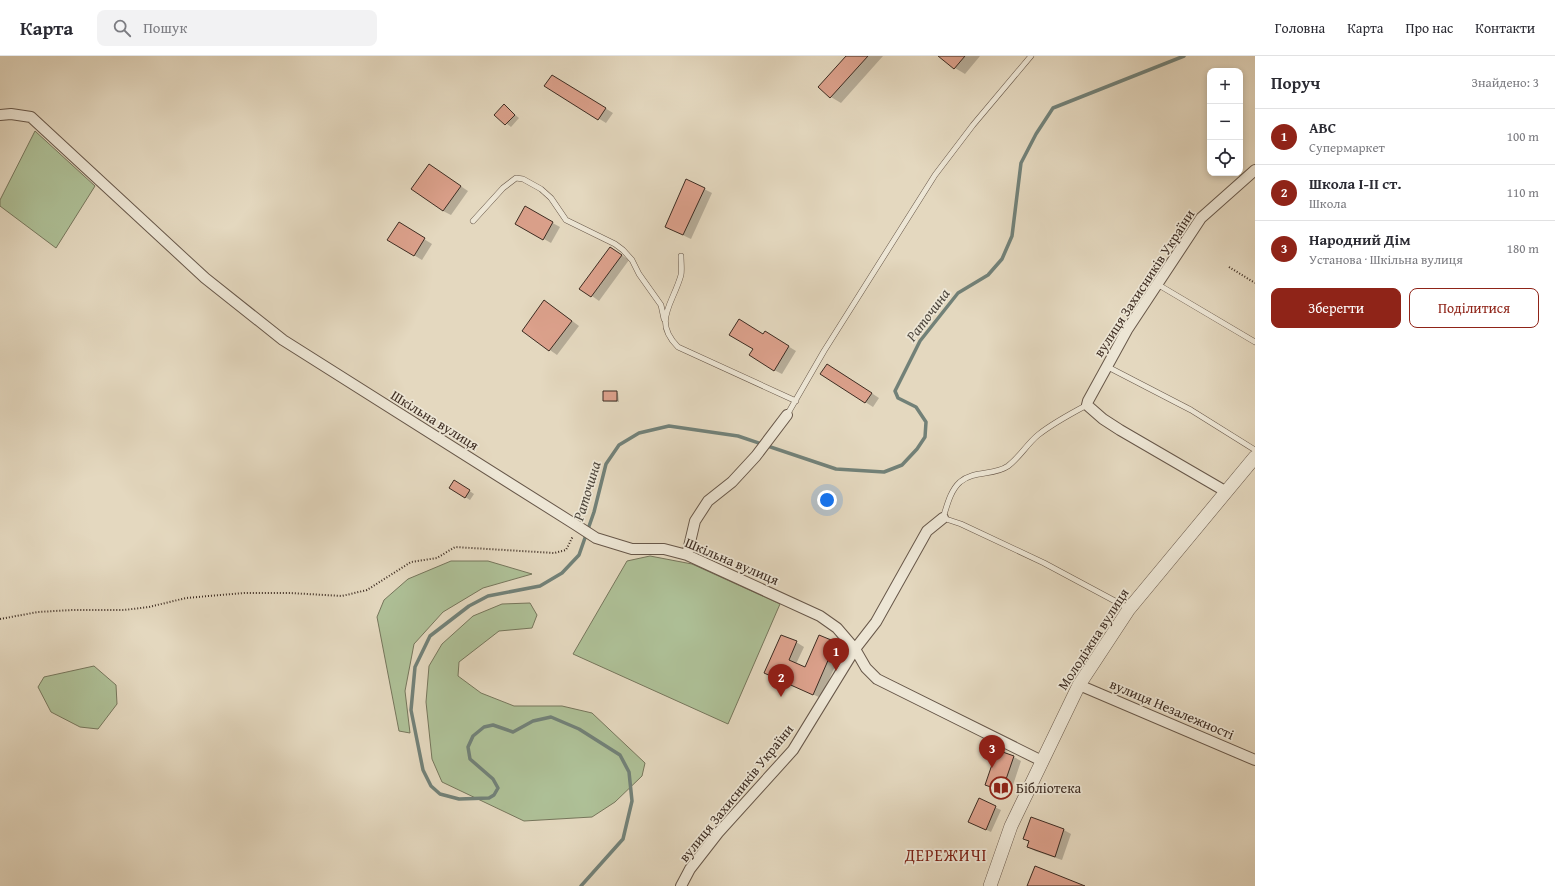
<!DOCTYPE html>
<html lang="uk">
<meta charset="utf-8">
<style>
:root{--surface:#fff;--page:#f2f2f3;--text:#2b2b33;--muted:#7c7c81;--line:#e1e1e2;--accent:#8f2418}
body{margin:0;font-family:"Gentium Book Plus",serif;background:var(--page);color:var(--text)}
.controls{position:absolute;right:12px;top:12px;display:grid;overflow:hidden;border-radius:8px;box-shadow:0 2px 6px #0003}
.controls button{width:36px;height:36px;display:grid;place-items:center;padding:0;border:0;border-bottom:1px solid var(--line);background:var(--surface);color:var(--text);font:20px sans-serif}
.you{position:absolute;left:827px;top:444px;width:14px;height:14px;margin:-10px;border:3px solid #fff;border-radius:50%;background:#1a73e8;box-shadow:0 0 0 6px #1a73e833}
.badge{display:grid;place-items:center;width:26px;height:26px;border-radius:50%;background:var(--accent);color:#fff;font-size:13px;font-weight:700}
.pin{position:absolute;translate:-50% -33px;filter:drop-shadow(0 1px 2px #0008)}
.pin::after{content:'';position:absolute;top:21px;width:14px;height:12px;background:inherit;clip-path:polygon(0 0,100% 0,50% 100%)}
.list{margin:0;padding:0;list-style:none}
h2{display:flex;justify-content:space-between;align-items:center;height:52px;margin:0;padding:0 16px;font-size:17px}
h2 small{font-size:13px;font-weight:400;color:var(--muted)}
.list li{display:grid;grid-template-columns:26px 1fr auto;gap:12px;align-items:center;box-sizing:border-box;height:56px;padding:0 16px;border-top:1px solid var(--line)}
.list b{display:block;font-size:15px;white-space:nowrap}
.list p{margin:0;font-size:13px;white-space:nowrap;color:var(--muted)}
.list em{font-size:13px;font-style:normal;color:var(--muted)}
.actions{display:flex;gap:8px;padding:12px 16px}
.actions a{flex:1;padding:9px 0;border:1px solid var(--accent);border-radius:8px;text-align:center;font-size:14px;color:var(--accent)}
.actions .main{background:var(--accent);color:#fff}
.icon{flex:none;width:22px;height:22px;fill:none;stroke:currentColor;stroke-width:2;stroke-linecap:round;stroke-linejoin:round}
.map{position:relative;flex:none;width:1255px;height:830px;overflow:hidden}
header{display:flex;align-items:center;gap:24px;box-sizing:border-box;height:56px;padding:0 20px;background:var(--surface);border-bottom:1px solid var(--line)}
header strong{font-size:19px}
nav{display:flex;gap:22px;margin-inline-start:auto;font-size:14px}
.search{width:280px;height:36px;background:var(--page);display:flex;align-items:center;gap:10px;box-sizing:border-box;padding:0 14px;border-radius:8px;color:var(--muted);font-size:15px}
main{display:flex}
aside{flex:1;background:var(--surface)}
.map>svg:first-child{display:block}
.green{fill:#aec097;stroke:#76765c}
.shadow{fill:#0003}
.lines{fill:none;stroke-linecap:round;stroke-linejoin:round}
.stream{stroke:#728178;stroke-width:3.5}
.building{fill:#dca18c;stroke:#3d2c22}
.service-casing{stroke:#675749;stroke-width:6}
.minor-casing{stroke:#675749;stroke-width:12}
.tertiary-casing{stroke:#675749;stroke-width:14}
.path{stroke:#3d2c22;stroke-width:2;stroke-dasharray:1 2;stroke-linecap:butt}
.service{stroke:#ede6d5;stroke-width:5}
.minor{stroke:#ede6d5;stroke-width:10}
.tertiary{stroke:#ede6d5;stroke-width:13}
.labels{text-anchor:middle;stroke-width:3.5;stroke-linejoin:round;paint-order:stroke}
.street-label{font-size:14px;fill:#3d2c22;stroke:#ede6d5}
.poi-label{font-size:14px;fill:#3d2c22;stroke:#ede6d5;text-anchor:start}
.water-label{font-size:15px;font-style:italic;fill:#4f483f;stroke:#ede6d5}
.quarter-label{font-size:16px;letter-spacing:1px;fill:#7a1f14;stroke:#ede6d5}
</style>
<header>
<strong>Карта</strong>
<div class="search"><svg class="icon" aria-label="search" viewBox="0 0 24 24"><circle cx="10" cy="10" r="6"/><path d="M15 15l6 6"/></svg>Пошук</div>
<nav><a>Головна</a><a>Карта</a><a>Про нас</a><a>Контакти</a></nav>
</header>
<main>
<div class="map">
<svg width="1255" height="830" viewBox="0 0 1255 830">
<rect width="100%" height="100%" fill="#e4d8bf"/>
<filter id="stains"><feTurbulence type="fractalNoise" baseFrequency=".005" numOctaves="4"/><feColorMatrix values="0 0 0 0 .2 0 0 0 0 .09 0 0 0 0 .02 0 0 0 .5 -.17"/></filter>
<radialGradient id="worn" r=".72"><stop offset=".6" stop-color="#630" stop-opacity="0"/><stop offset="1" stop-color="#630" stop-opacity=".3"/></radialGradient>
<!-- green -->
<path class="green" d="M35,75L95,130L56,192L0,150V144Z
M650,500L692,508L780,548L728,668L573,598L627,505Z
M451,505H488L532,518L483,532L443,556L414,588L405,635L410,677L399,675L377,561L384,544L408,523Z
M530,547L537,559L532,572L499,575L459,606L458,620L481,637L514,650H562L592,657L645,707L642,720L615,746L592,761L524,765L442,726L432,703L426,646L429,610L442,588L473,560L502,548Z
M94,610L116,629L117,648L98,673L80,671L51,656L38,631L44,621Z"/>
<!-- shadow -->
<path class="shadow" d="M847,0H883L841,47L831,41L820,31Z
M940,0H980L965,18L955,12Z
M559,24L613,57L606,67L546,30Z
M504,50L519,62L511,71L496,59Z
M429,109L468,135L451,159L443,155Z
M704,133L712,137L691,183L674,175Z
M525,152L560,171L551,187L516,167Z
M406,172L432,188L422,204L389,184Z
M611,192L629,204L599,245L581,232Z
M552,250L579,270L557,299L523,275Z
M763,279L773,281L796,295L782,318L774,314Z
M835,313L879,342L873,351L821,318Z
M616,336L618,337L619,346L604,345Z
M459,428L474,438L470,444L451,432Z
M820,580L843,592L821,642L765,617L796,586L804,591L796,608L806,612Z
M998,695L1014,701L1021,705L1010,738L994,733L986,728Z
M979,744L1001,754L991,776L974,768Z
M1064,774L1071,778L1062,804L1035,795L1028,791L1030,785L1024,782Z"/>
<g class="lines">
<!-- stream -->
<path class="stream" d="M581,830L623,783L632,745L629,716L620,699L579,673L551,661L533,665L513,676L493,669L484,671L473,680L468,691L470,703L493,723L498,732L494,739L489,742L459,743L440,738L431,730L423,714L411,654L415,611L430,580L469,550L488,540L540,530L562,517L579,499L594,456L606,408L619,389L639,377L669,370L738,380L836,413L884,416L902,409L917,393L925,381L926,366L916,351L898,342L895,335L920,285L958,237L988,219L1002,203L1012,180L1021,107L1036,78L1053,52L1184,0"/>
</g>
<!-- building -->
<path class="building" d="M846,0H868L830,42L818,31Z
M938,0H965L954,13Z
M552,19L606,52L598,64L544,30Z
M504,48L515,59L505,69L494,59Z
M429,108L461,130L443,155L411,133Z
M686,123L705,132L683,179L665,171Z
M525,150L553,166L543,184L515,168Z
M399,166L425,182L414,200L387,184Z
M610,191L622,199L591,241L579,233Z
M544,244L572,265L549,295L522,275Z
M739,263L763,278L765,275L789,290L774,315L749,299L753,293L729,279Z
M827,308L872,337L865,347L820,318Z
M603,335H617V345H603Z
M454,424L470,434L465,442L449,432Z
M781,579L797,585L789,604L805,611L819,579L836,586L813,639L764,617Z
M997,694L1014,700L1002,735L985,729Z
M979,742L996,750L986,774L968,766Z
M1031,761L1064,773L1055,801L1027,791L1029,785L1023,783Z
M1035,810L1085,830H1027Z"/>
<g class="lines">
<!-- service casing -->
<g class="service-casing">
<path id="service" d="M473,165L503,132L516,122L523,123L541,133L551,142L566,164L615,188L623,194L632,204L639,218L661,249L664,263
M681,200C681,206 682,214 681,219C673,248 652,265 678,291L796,345
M1157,228L1255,286
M1106,310L1191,354L1255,394
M1087,349C1070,358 1053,367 1038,379C1027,388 1020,401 1008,410C994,420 974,414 960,426C950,435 947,450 943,462L961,468L1044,507L1128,552
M787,359L824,295L935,119L973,69L1031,0"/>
</g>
<!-- minor casing -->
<g class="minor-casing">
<path id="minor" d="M0,59L11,58L31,61L205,222L283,284L576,469L596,482L632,493H664L687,499L820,560L837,572L855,593L866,612L877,623L1042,705
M1225,435L1120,374L1103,363L1087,349L1088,345L1127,274L1201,162L1255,114
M687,499L695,465L708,445L732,426L756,400L787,359
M1079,629L1255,704
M681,830L690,813L718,777L793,694L855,593L876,566L927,475L943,462"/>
</g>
<!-- tertiary casing -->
<g class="tertiary-casing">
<path id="tertiary" d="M990,830L1011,770L1079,629L1129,553L1255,401"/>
</g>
<!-- path -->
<path class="path" d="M1229,211L1255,227
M0,563L38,556L72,554H124L149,551L186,542L244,537H290L342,540L367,534L411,506L437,502L455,491L554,497L566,494L573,480"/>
<!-- service -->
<use href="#service" class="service"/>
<!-- minor -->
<use href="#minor" class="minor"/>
<!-- tertiary -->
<use href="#tertiary" class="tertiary"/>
</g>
<!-- icons -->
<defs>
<g id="library-ring" transform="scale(1.15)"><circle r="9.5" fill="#ede6d5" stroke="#8f2418" stroke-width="1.5"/><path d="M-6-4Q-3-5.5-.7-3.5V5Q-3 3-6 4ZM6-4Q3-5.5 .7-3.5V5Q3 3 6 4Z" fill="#8f2418"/></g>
</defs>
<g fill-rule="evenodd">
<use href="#library-ring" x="1001" y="732"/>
</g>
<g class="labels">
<!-- street labels -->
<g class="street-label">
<text transform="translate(1144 227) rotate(-57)" y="5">вулиця Захисників України</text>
<text transform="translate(435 364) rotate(32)" y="5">Шкільна вулиця</text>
<text transform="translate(732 505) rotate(23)" y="5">Шкільна вулиця</text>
<text transform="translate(1093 583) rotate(-57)" y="5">Молодіжна вулиця</text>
<text transform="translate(1172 653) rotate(23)" y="5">вулиця Незалежності</text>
<text transform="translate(736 737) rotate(-51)" y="5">вулиця Захисників України</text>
</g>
<!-- poi labels -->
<g class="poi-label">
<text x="1016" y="737">Бібліотека</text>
</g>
<!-- water labels -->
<g class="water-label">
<text transform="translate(928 259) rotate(-53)" y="5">Раточина</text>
<text transform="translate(587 435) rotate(-73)" y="5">Раточина</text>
</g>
<!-- quarter labels -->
<g class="quarter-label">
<text x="946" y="805">ДЕРЕЖИЧІ</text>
</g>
</g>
<rect width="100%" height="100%" filter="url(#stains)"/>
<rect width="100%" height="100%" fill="url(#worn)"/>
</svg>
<div class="controls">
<button>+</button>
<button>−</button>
<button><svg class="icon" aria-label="locate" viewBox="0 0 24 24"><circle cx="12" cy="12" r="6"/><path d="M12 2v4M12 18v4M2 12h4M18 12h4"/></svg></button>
</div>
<div class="you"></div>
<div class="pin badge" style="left:836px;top:615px">1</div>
<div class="pin badge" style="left:781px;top:641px">2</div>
<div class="pin badge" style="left:992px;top:712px">3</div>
</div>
<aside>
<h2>Поруч<small>Знайдено: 3</small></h2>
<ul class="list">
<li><span class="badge">1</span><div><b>ABC</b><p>Супермаркет</p></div><em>100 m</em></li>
<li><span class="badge">2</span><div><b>Школа І-ІІ ст.</b><p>Школа</p></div><em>110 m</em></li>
<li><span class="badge">3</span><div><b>Народний Дім</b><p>Установа · Шкільна вулиця</p></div><em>180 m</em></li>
</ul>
<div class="actions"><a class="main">Зберегти</a><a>Поділитися</a></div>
</aside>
</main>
